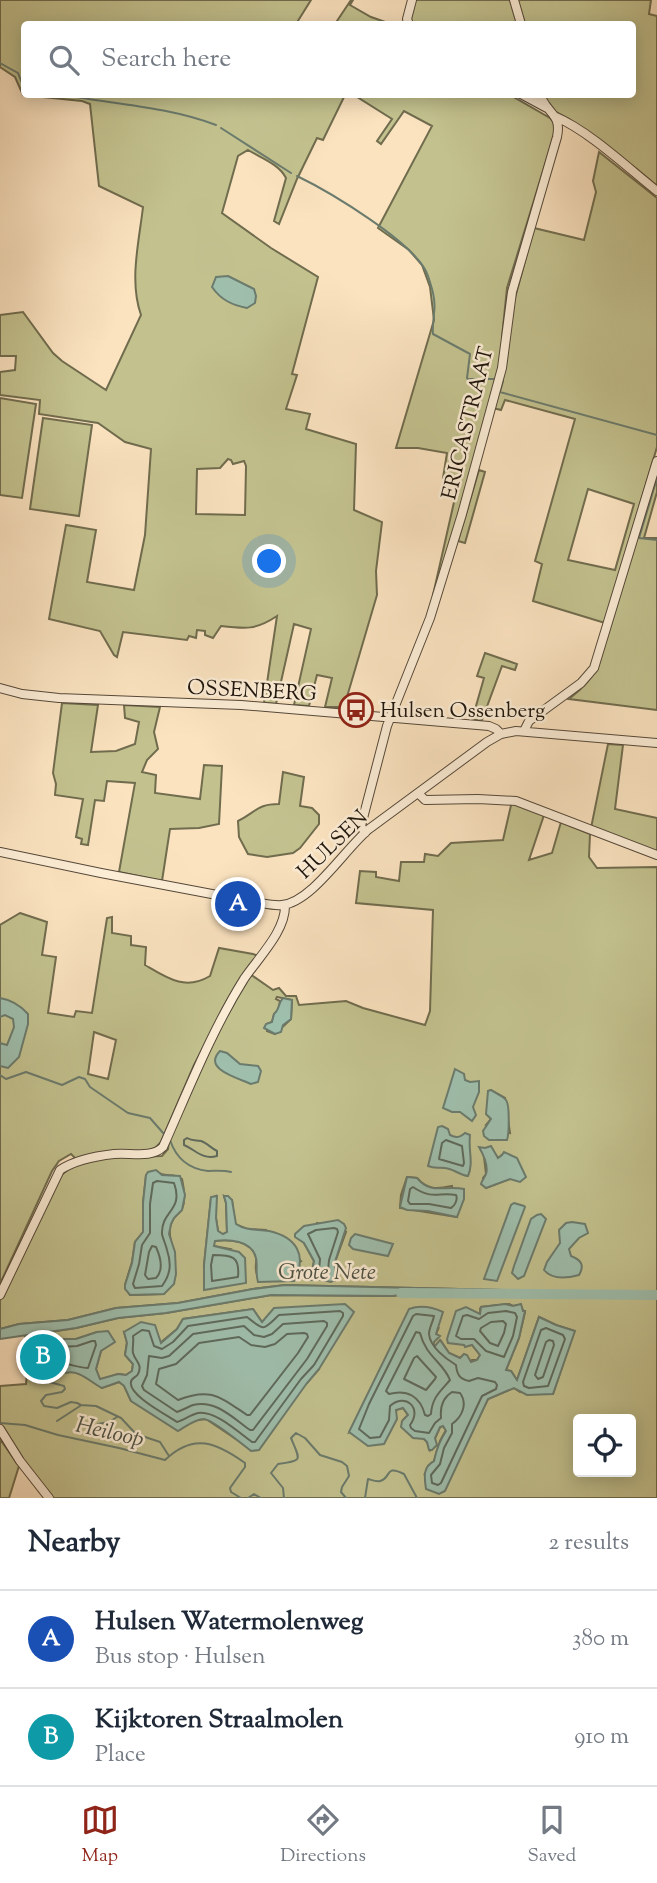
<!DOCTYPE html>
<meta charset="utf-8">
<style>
:root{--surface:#fff;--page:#f2f2f3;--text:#1f2937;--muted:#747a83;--line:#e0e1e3;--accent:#8f2418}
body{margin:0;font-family:"Sorts Mill Goudy",serif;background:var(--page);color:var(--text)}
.controls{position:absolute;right:21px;bottom:21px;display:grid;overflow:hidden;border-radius:7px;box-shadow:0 4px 18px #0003}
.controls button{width:63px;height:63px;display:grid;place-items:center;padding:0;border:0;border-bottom:2px solid var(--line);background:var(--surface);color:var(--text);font:35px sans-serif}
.you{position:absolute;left:270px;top:562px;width:24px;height:24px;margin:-18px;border:5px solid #fff;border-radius:50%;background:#1a73e8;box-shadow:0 0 0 10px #1a73e833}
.badge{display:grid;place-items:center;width:46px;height:46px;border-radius:50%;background:var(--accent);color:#fff;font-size:23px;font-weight:700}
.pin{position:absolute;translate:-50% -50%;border:4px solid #fff;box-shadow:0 2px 7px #0006}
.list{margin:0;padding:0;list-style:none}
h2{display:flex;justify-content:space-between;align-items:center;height:91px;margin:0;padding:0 28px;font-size:30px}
h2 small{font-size:23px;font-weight:400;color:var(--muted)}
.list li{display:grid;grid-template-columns:46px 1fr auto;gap:21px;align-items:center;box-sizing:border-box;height:98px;padding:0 28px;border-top:2px solid var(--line)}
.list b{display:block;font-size:26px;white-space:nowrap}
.list p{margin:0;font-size:23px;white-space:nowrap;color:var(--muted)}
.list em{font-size:23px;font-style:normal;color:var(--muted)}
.icon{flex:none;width:38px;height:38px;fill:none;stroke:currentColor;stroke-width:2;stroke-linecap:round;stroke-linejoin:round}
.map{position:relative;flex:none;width:657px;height:1498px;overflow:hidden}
.search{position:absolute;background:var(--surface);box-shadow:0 4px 18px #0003;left:21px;right:21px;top:21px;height:77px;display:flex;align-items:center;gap:18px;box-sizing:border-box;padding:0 24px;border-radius:7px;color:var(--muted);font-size:26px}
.sheet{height:287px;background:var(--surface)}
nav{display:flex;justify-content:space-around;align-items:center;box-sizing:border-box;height:98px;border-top:2px solid var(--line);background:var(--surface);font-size:19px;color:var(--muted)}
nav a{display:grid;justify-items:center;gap:4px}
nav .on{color:var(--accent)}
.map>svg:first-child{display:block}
.green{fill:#c3c28f;stroke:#706c4e;stroke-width:2;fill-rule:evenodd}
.water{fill:#9fbfad;stroke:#6b7b6d;stroke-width:2}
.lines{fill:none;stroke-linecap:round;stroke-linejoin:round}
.shore{stroke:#5e6a5c;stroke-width:2}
.stream{stroke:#6b7b6d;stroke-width:2}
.river{stroke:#9fbfad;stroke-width:10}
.minor-casing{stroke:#554839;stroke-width:10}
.minor{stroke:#fcedd6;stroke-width:8}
.labels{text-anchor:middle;stroke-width:5;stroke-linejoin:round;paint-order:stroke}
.street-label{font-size:21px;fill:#1e150c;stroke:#fcedd6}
.poi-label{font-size:21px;fill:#1e150c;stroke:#fcedd6;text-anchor:start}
.water-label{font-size:23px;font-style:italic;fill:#4b5044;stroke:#fcedd6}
</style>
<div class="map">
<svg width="657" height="1498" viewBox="0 0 657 1498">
<rect width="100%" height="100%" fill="#fbe3c0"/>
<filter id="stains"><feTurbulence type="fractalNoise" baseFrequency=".00286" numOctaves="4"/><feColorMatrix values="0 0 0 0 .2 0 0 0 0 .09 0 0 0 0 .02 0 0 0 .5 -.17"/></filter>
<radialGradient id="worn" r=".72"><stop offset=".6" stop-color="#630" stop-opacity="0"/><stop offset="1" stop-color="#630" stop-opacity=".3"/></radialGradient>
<!-- green -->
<path class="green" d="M0,0H311L296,24H24V94L345,95L323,140L317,138L297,179L279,224L274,221L286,178C279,164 261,158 248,150L238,156L222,213L271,248L318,277L292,374L297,375L286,409L310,414L306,429L356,444L354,510L382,522L376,571L377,595L344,707H325L332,678L317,675L309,706L294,705L311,629L294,624L276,704L264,703L277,616C256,630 246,629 221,626L213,638L205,635V631L197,630L196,638L189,636L187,640L123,632L117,657L114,655L100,631L49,619L66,525L96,530L87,582L134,590L145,535L151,449L125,442L98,423L39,414L40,400L0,395V372L15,370L16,356H0V315L23,312L53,353L62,361L106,390L141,315C129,281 139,242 143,207L99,186L90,104L82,101L23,95L15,77L0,67ZM228,459L231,460L233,464L244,461L246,466L245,515L196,514L197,469L220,468Z
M351,0H353L350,5L371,17L391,24H335Z
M414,0H651L649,14L657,16V188L569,119L556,112L549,103L539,102L527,95L632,94V24H413L410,20Z
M354,95H510L550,118L556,124L555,132L507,288L502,337L512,309L534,228L584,240L596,192L593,181L599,152L657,198V447L605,623L533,601L542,564L535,561L575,419L505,400L501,410L489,407L435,595H433L459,480L443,478L447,453L418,448H396L434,320L430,287L422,265L409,250L378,228L432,126L404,111L381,144L377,141L392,119ZM588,489L634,504L615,570L568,560Z
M0,398L36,404L22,498L0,495Z
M43,418L92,425L79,516L30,509Z
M479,470L485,472L465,543L458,541Z
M657,471V492L644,538H657V710L569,699C582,689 592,679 599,664Z
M485,653L517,664L515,670L502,666L482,720H472L484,678L477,676Z
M62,703L98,705L91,752L116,751L135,744L139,722L125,718L124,705L160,707L154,732L158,749L147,760L142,772L156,775L155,793L200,799L204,765L222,766L219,824L199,828L170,829L162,881L119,872L135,783L107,781L104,801L95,800L88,845L81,844L82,839L76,837L83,799L55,795L56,784L53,773Z
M608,744L623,745L615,809L657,818V852L591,828Z
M283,772L304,777L300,806L312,808L319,815V824L300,848L293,853L267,857L248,854L239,837L238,821C256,812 257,804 279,804Z
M512,801L544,815L529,860L552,853L561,822L590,834L589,857L597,868L657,867V1498H53L9,1441L0,1422V1386L26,1384L29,1353L25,1336L76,1328L118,1318L166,1313L271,1295L393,1296L409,1293L569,1295L503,1290L285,1285L253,1289L178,1303L116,1308L68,1320L19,1324L0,1329V1298L59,1178C79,1152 133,1157 162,1156L168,1149L169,1141L214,1039L250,974L273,990L279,988L286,996H296L299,1005L346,1001L363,1008L425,1025L430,1011L433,910L356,903L360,871L376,872V877L399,881L401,862H424L425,854L438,856L451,843L503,840ZM277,997L292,1000L291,1019L275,1034L267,1031V1024L272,1022L274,1014L278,1011L280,1001L276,999ZM491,1090L505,1098L510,1133L486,1125L491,1119L488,1091ZM494,1154L498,1158L502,1155L510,1179L486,1188L483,1178L486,1174L484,1157ZM158,1173C168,1178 172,1172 182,1179C184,1189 186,1200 182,1209C180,1214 177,1213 174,1218C169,1225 169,1233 171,1241L164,1294L130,1295L125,1285L132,1262L135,1242L143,1232V1203L146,1175ZM407,1177L417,1178C427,1190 437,1189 452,1186L457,1217L400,1208L401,1195ZM216,1196V1218L218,1231L223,1235L227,1232L226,1203L224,1196L232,1200L235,1224L247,1229L266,1230L301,1261L267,1281H259C258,1277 256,1274 256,1270C255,1266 257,1261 256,1257C252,1240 228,1239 214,1241V1246L230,1249L204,1265L211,1198ZM317,1223L346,1232L335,1262V1281L318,1279L312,1271L314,1261L304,1243ZM509,1304L513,1306L518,1305L525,1312L519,1338L506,1370L511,1371L517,1380L539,1317L556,1325L574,1331L553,1394L520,1392L514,1388L488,1399L473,1429L424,1475L434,1461L440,1441L446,1430L443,1426L440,1427L430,1450L427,1442L404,1419L408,1415L403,1408L396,1410V1416L350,1432L439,1327L436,1334L439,1336L433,1342L435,1346L441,1341L449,1353L460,1358L462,1357L469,1361L465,1365L463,1371L470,1375L476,1366L471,1362L472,1360H477L480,1355L472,1345L453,1343L481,1315L480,1309L481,1307ZM253,1309L262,1322L319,1369L307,1383L236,1439L206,1419L197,1420L131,1401L124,1385L119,1382L102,1388L84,1376L72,1371L57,1340L76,1339L97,1332L101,1351L96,1369L100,1380L118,1374L126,1375L132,1371L133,1364L125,1355L127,1342L124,1332L160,1343L177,1329L183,1319ZM578,1419H631V1472H578Z
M20,913L47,922L42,955L56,957L48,1013L74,1017L76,1011L92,1013L107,918L112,917V933L131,936V945L146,947L145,965C167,978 185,991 210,976L219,948L253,954L258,956L221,1014L194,1065L161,1142L155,1148L150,1150L76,1159L71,1154L59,1161L52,1171L0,1284V925ZM94,1032L116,1040L108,1079L88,1074Z
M0,1439L19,1466L9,1498H0Z"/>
<!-- water -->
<path class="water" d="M228,276L254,289L256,296L255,303L247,308C232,305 221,300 212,287L216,277Z
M0,998C12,1000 20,1005 28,1014V1024L19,1057L8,1068L0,1066V1043L7,1045L14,1027L13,1019L5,1015L0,1017Z
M283,998L292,1000L291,1019L283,1025L281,1032L275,1034L264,1028L266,1024L272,1022L274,1014C280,1009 278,1003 283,998Z
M220,1051L227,1053L240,1064L258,1066L261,1071L258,1082L251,1084C238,1078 202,1069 220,1051Z
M455,1069L464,1074L465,1080L470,1082L479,1081V1092L473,1107L476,1115L472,1121L460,1112H452L443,1108Z
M491,1090C495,1093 503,1096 506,1100C510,1105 509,1134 507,1140H489L484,1136L483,1131L491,1119L486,1114L488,1091Z
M442,1126L448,1129L450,1135C456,1138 459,1138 465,1133L470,1135C468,1151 474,1162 468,1176C459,1175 454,1169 445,1168C438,1167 435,1169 428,1166L438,1127Z
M491,1146L498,1158L502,1155L504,1152L517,1158L526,1177L520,1182L510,1179L486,1188L481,1184C482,1180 485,1177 486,1174C489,1165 483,1154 479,1147L485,1148Z
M156,1170L162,1175L180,1176L185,1195L182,1210L174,1218L171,1224L169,1234L175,1252L176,1274L174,1284L164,1294L130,1295L125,1289V1285L132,1263L135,1242L143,1232V1203L146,1175L148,1172Z
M407,1177L417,1178C431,1195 445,1185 464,1189V1199L457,1217L428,1211L407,1210L400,1207Z
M217,1196L216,1218L218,1231L223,1234L227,1232L226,1203L224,1196H228L232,1200L236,1224C246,1231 257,1229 269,1231C296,1237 308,1255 294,1281L258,1282C255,1273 258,1266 256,1258C252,1240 228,1239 215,1241L214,1246L239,1252L245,1258L246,1283L204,1290V1265L211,1197Z
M514,1203L524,1206L525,1207L497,1281L484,1279L511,1205Z
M541,1214L546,1219L524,1276L518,1279L512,1273L514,1266L531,1219L537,1215Z
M338,1220L344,1224L346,1228L335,1262L336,1279L331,1282L318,1279L311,1280L314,1261L304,1243L295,1237V1234L304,1226Z
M572,1222L585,1224L588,1233L579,1238L569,1249L571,1256C581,1260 585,1265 579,1275C568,1278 552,1280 544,1270L547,1262L560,1243L559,1230L566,1223Z
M355,1234L393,1244L388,1256L353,1249L349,1245L351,1238Z
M285,1285L503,1290L591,1295L409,1293L393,1296L271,1295L166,1313L118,1318L76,1328L0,1339V1329L19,1324L68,1320L116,1308L178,1303L253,1289Z
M345,1304L354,1312L319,1369L307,1383L259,1450L251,1451C242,1444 213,1420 204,1419C195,1419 185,1427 178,1431L131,1401L124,1386L119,1382L102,1388C90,1382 79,1369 66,1373C51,1364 48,1355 57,1339H76L97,1332L108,1331L115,1342L101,1351L96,1369L100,1379L118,1374L126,1375L132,1371L133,1364L125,1355L127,1343L124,1332L141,1322L155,1325L161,1343L177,1329L183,1319L253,1309L262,1322L274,1308Z
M505,1304L513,1306L521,1304L523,1311H525L519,1338L506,1370L511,1371L517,1380L539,1317L556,1325L575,1331L553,1394L527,1395L514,1388L488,1399L445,1491L439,1494L426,1489C424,1476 423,1467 434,1461C436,1451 440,1440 446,1431L443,1426L440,1427L435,1438L437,1445L432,1450H429L427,1442L424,1439L413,1438L401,1427L402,1421L408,1415L403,1408L396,1410L397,1419L384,1444L368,1446L349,1432L409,1309C420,1305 432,1307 443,1312L436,1334L440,1336L434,1342V1345L435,1346L440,1340L449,1353L460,1358L464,1354L467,1355L471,1362L477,1360L480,1355L472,1345L465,1347L464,1345L448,1343L447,1339L456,1311L466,1307L480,1314L481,1307Z"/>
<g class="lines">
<!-- shore -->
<path class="shore" d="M187,1138C192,1141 195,1140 201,1141C207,1143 211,1148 217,1151V1156C202,1160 196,1150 184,1145V1140Z
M446,1140L462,1146L464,1163L463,1166L439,1159L442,1143Z
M157,1181L174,1183C184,1211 161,1210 162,1234C163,1239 166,1245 167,1250C172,1265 170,1275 162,1286L135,1288L133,1284L139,1264L142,1245L150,1233V1204L153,1183Z
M413,1187C432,1200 438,1192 456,1195C458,1199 455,1206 451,1208L429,1204H410L408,1201L410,1189Z
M334,1228L337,1229L338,1232L329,1260L328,1271L324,1273L319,1271L320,1259L308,1234L316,1230Z
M152,1246L156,1247C160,1256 164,1270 156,1278L148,1279L145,1275L149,1252Z
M213,1255C232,1255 240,1256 238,1277L212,1281L211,1265Z
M340,1311L343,1313V1316L314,1365L301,1379L255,1442H252C238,1432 215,1410 198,1413C190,1415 184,1420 177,1422C167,1415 128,1395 131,1382C131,1378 137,1377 138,1374C143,1364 135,1361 133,1353C132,1349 134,1341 133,1336L142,1330L149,1331L154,1346L162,1349L173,1342L188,1326L247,1317C265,1331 262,1331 279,1315Z
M506,1311L515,1313L517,1317L513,1336L504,1357L486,1351L474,1339H461L456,1336L463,1316L467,1315L479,1319L488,1313Z
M416,1314L434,1316C433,1322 429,1328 429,1334C430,1347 446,1359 456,1365C457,1374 459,1379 469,1381L478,1378L495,1382L497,1385L496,1389L482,1396L441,1483L438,1485L432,1483L431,1475L440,1464L444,1448L452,1433V1424C462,1417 468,1404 460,1393L452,1392C442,1398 440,1407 441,1418L435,1423L429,1433L415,1431L411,1428L410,1425C423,1408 405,1392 390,1406L389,1420L380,1437L370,1438L359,1429L369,1404L413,1316Z
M324,1321L327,1323V1326L307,1359L253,1430H250C233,1418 215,1399 193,1405C188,1407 183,1410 177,1412L144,1390L142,1386L147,1375L149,1356L162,1358L169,1356L193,1334L244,1326L254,1335L264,1337L272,1334L283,1324Z
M491,1322L503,1321L506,1324L504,1333L498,1346L490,1343L480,1331L481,1328Z
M546,1328L563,1335L565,1339L548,1386L529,1388L524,1386L523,1382L541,1330Z
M416,1332L420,1333C426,1357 443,1362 450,1380C441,1391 432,1397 431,1414L428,1416L425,1415C420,1396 407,1389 389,1394L386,1391Z
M304,1333L307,1334L308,1337L298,1353L250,1415H247C220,1397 211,1387 178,1400L156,1384L159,1369L176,1364L199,1343L239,1337L251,1345L265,1347L275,1344L287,1334Z
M549,1340L553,1341L554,1345L543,1377L538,1379L535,1375L546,1342Z
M92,1341H95L96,1345L88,1368C83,1368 64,1364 61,1361L62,1347L77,1346Z
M417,1356L436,1377L435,1379L426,1390L404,1379L414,1358Z"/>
<!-- stream -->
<path class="stream" d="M0,63L18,73L24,88
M58,94C111,104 166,106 216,125
M221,128L291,173
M297,176C328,191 418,244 428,276C432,288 436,300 434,313C434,320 432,327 433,334L470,354L467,378L468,379H496
M503,381L500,392L657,435
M657,478L639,538L657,540
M0,1075L6,1079L26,1072L62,1085L79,1077L85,1079L90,1087L128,1113L150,1118L164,1134
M170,1140C176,1158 189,1169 208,1171C216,1171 223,1170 231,1172
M35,1342C39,1353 31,1364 37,1375L46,1381L64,1386L65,1389L62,1392L46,1395L41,1401L44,1406L57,1408L71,1402L77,1403L81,1405L96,1406L121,1418L136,1434L160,1442L169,1456
M57,1421L80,1406
M0,1423L25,1425L58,1435L119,1448L165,1460C194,1432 217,1443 245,1463V1467L230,1488L231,1492L241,1498
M98,1424L109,1422L117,1417
M248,1498L254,1494L261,1498
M284,1498L283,1488L271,1473L278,1464C304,1461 300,1460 291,1438L296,1433L305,1438L320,1455L342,1462L347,1466L349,1476L342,1487L341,1492L346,1498
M365,1498L368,1479C372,1480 376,1482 380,1481C392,1478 384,1464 404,1474L417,1498"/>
<!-- river -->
<path class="river" d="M401,1293L657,1295"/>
<!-- minor casing -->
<g class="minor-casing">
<path id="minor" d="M514,0L521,24
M409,24L407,19L412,0
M521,94L547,108
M556,117C589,131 628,168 657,191
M0,688L22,694L59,698L241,705L489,726L496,729L501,734
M524,731L529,721L581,683L594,668L657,461
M418,793L425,800L478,799L516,801L657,855
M365,833L361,826L362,822L387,726L430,618L462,514L502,368L512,292L557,137C562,113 547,115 540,94
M0,852L101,873L254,902C263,903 272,906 282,905C312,902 345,849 369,829L487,742L501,734L516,731L657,743
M0,1295L60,1170C75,1160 96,1156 114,1154C129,1152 151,1159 163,1147C188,1091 211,1032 244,979C258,958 286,931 285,905
M0,1429L20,1461L49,1498"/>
</g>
<!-- minor -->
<use href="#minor" class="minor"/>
</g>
<!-- icons -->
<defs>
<g id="bus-ring" transform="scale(1.75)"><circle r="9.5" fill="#fcedd6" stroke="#8f2418" stroke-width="1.5"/><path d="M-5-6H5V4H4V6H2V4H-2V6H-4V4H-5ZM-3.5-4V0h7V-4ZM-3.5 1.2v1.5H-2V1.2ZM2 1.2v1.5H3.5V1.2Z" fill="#8f2418"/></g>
</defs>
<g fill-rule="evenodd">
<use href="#bus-ring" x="356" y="710"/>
</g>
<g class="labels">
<!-- street labels -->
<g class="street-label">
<text transform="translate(467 423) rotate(-76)" y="7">ERICASTRAAT</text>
<text transform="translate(252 690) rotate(3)" y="7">OSSENBERG</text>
<text transform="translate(332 844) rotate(-44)" y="7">HULSEN</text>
</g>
<!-- poi labels -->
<g class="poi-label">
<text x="380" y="717">Hulsen Ossenberg</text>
</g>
<!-- water labels -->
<g class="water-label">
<text x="327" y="1279">Grote Nete</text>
<text transform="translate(110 1431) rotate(13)" y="8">Heiloop</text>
</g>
</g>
<rect width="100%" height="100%" filter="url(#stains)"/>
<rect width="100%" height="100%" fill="url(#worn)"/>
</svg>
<div class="controls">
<button><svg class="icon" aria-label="locate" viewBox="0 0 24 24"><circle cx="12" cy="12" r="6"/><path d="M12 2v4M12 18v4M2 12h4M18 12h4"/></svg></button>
</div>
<div class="you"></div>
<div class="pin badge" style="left:238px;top:904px;background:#1a4fb4">A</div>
<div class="pin badge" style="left:43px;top:1357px;background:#0f9aa8">B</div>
<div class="search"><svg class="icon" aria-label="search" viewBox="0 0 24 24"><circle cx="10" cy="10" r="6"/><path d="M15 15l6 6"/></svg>Search here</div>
</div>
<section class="sheet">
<h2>Nearby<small>2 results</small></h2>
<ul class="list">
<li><span class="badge" style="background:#1a4fb4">A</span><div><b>Hulsen Watermolenweg</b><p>Bus stop · Hulsen</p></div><em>380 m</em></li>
<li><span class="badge" style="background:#0f9aa8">B</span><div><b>Kijktoren Straalmolen</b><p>Place</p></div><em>910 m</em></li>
</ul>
</section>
<nav>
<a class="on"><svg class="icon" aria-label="map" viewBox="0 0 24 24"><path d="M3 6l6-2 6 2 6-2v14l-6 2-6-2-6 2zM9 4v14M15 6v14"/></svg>Map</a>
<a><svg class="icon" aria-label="directions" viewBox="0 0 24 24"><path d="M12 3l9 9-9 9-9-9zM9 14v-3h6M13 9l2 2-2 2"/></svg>Directions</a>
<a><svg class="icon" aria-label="saved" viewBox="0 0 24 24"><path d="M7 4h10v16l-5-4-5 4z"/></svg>Saved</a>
</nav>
